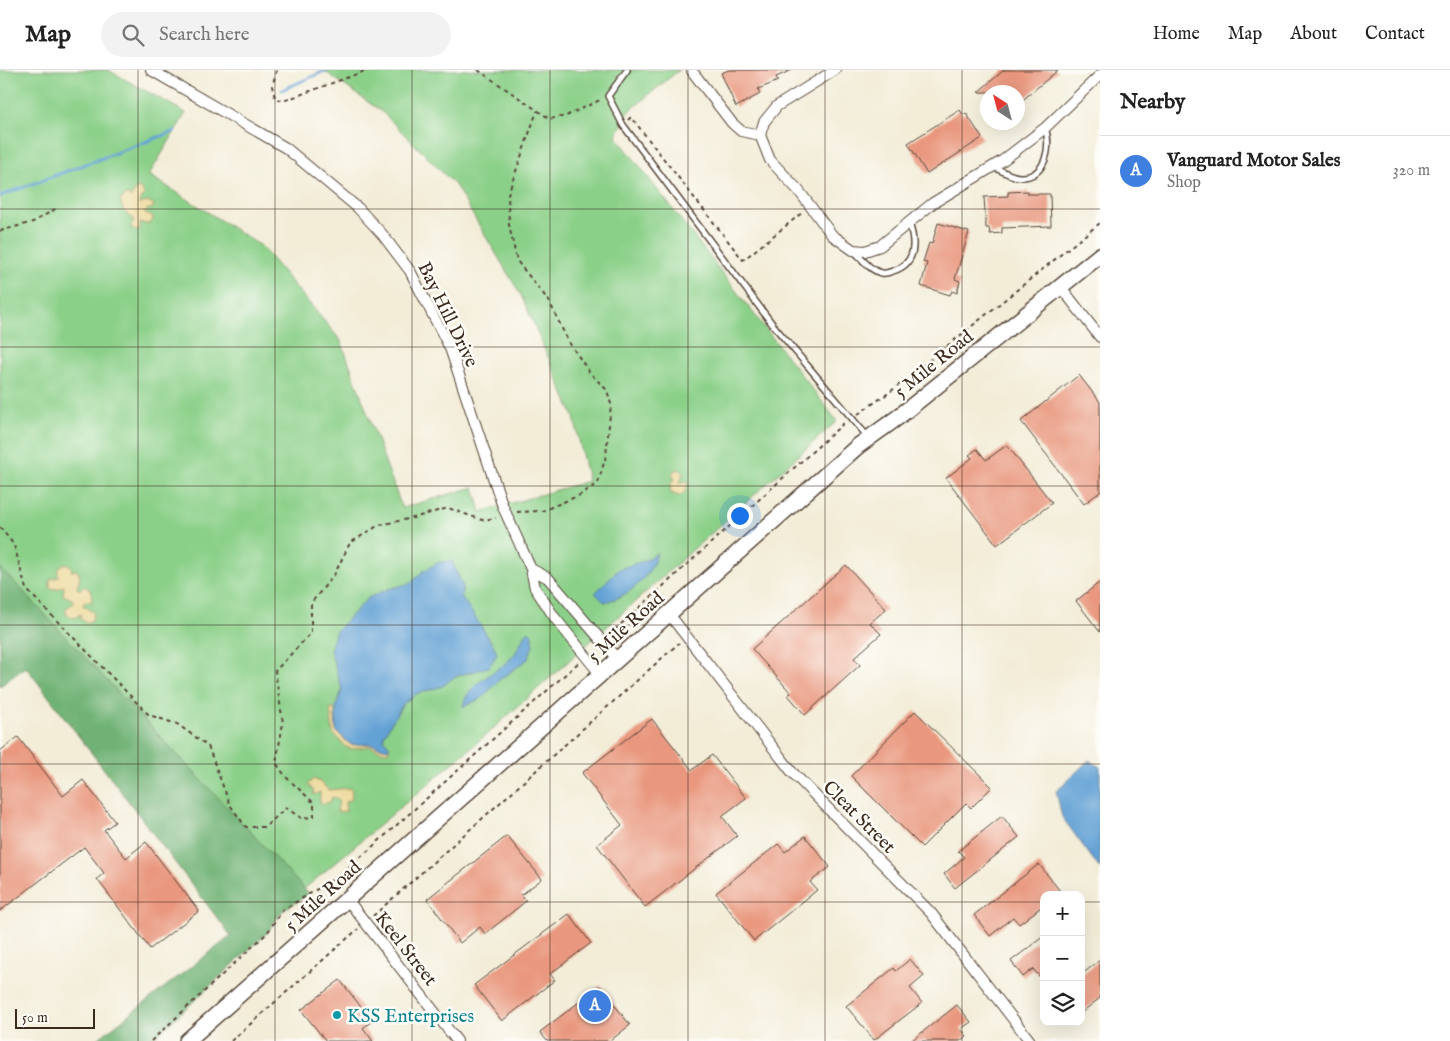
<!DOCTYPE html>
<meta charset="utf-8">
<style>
:root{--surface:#fff;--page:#f2f2f2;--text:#222;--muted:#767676;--line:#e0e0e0;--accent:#1a73e8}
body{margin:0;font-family:"IM FELL English",serif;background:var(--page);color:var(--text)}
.controls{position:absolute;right:15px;bottom:15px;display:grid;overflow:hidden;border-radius:10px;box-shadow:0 5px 20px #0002}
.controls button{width:45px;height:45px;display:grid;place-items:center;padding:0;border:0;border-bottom:1px solid var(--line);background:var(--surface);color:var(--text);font:25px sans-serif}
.compass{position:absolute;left:980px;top:15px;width:45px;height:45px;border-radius:50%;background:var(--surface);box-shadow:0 5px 20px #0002;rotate:324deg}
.scale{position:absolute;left:15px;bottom:12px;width:80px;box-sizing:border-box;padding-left:5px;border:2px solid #3b2a1e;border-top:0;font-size:14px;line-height:18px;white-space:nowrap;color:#3b2a1e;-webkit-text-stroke:4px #fdfcf7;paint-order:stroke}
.you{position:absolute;left:739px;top:445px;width:18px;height:18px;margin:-12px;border:4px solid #fff;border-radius:50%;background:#1a73e8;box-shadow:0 0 0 8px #1a73e833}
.badge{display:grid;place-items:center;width:32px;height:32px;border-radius:50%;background:var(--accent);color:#fff;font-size:16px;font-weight:700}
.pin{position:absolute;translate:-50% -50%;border:2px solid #fff;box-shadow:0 1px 5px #0006}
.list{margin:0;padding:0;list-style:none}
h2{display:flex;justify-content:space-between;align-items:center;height:65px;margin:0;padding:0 20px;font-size:21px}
h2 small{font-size:16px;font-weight:400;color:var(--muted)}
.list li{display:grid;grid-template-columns:32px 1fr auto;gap:15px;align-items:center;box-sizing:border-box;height:70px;padding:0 20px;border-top:1px solid var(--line)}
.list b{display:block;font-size:19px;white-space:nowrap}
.list p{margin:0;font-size:16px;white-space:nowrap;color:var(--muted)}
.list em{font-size:16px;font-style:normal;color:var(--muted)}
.icon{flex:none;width:28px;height:28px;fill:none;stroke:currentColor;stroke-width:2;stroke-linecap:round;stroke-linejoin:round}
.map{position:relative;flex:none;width:1100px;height:971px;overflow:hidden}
header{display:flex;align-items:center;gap:30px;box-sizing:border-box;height:70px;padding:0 25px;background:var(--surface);border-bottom:1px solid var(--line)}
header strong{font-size:24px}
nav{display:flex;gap:28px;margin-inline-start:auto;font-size:18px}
.search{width:350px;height:45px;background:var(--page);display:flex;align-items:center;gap:12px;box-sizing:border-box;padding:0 18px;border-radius:28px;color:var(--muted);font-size:19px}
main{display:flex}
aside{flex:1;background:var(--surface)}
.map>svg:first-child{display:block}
.green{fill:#8bd089;stroke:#637d54}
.forest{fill:#70b275;stroke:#566e4a}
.sand{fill:#eeda9e;stroke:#94825e}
.water{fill:#63a2d5;stroke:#4f667a}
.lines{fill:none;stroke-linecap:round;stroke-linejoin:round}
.stream{stroke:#63a2d5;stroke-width:3}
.building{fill:#e9977e}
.lane-casing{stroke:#57473a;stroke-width:8}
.street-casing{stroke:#57473a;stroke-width:12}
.secondary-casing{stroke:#57473a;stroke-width:18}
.path{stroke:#57473a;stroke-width:2;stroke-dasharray:4 4;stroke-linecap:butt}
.lane{stroke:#fff;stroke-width:5}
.street{stroke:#fff;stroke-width:10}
.secondary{stroke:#fff;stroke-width:15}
.grid{fill:none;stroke:#3b2a1e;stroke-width:1;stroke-opacity:0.55}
.culture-dot{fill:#0f9aa8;stroke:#fdfcf7;stroke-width:2}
.labels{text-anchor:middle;stroke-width:5;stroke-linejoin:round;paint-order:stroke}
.street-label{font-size:19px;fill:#3b2a1e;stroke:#fdfcf7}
.culture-label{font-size:19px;fill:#0d838f;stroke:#fdfcf7;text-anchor:start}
</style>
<header>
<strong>Map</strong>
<div class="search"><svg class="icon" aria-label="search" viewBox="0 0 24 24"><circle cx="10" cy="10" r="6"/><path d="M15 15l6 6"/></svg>Search here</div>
<nav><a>Home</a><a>Map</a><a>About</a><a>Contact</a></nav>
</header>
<main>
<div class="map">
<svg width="1100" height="971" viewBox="0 0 1100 971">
<rect width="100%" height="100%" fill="#fdfcf7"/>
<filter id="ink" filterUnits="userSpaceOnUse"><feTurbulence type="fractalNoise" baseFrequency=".02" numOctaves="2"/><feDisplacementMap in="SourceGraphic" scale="10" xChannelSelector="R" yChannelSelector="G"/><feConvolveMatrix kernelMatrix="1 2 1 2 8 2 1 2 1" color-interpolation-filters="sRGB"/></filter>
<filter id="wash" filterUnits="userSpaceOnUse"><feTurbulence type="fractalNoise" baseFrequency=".0096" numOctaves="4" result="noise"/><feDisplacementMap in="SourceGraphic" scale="20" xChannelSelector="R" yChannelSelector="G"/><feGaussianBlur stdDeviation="1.12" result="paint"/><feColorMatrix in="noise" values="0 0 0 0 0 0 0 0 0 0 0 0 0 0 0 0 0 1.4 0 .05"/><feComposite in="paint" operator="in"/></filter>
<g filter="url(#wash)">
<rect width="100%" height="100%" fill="#f3edd8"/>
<!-- green -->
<path class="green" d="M0,0H108L186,43L149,105L261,176L341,271L402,438L474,417L481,442L588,411L574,347L522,227L455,115L382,42L323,0H679L628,42L616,66L837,351L486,665L304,819L0,497Z"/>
<!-- forest -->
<path class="forest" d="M0,497L309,824L283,840L267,863L151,971H95L231,866L26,597L0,616Z"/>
<!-- sand -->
<path class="sand" d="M137,118L141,119L144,125L138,134L149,132L154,134L152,139H148L144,143L153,147V150L149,154L140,153V159L136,161L131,158L134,149L124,142L120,130L128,124L130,128Z
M679,399L683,403L680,413L685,411L688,415L684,423L679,426L671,423L670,416L674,408L672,402Z
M63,494H67L72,497L71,501L76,500L80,505L77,518L79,520L84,516L91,521L92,532L85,531L83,535L94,543L91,551L85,552L80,548L81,544L74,548L66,544V538L74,533L72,529L63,525L64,516L57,519L50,518V509L58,507V500Z
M330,638H334L336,661L351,675L369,673L389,678V681L385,682L369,676L352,679L346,677L333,663Z
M313,709L322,713L328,720L351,718L352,729L345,732L346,741L337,742L339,729L332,727L330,732L323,734L320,732V722L314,725L313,719L308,715Z"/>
<!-- water -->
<path class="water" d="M657,483C651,507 628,528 604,532L595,523L619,499L646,490Z
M452,491L463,517L461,526L494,576L497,584L489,597L454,607L443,616L416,624L403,634L384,665V669L390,677L387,679L369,674L351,675L336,661V636L342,620L330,580L336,561L368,528L388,519L411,513L422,502L439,492Z
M529,561L533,566V575L528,589L498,611L482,628L463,637C466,613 498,603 512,587C519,580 521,568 529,561Z
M1089,690L1100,697V799L1062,747L1056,721Z"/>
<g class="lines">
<!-- stream -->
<path class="stream" d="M282,20L327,0
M0,126L175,61"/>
</g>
<g id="blocks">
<!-- building -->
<path class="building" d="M729,0H792L776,7L778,11L758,19L760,24L736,37L721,3Z
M1004,0H1058L1018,34V22H978Z
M960,40L963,45L966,43L982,68L927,104L908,73Z
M1028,121V124H1050L1051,156L1002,158V163L990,164L989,158H986L984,127L1008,126V122Z
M938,153L969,162L955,209L960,211L957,223L952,221L950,225L921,216L927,193L923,192L929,173L932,174Z
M1079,305L1100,332V422L1084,434L1021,351Z
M1007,375L1052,433L997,475L946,408L972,388L969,385L977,379L986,390Z
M846,495L886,539L870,553L881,564L854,588L860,595L805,645L788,625L791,623L752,579Z
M1100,512V562L1076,531Z
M915,641L992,717L971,738L966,733L922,777L851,706Z
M652,649L692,700L712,685L746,728L722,746L737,766L645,837L597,775L622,755L582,703Z
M18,667L63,726L83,710L115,752L104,760L126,788L146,772L199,841L150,879L97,809L104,803L84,777L0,841V681Z
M1002,746L1019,767L955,818L944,804L964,787L958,781Z
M507,766L542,809L521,825L526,831L485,864L480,857L460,873L427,829Z
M805,766L830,797L810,812L817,820L754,871L716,823L778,774L785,782Z
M1039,794L1063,825H1044V835L1019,854L1013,847L990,866L974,845Z
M569,844L591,873L550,904L555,910L502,951L474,915Z
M1044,866V902L1039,906L1033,899L1023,907L1011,891Z
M910,889L924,906L910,918L922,933L874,970L846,936L894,898L896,901Z
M1100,890V928L1081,943V905Z
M340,910L372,951L363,958L373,971H326L301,940Z
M600,916L630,955L610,971H547L540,962Z
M957,935L971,952L961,959L967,966L960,971H911Z"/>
</g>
</g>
<g filter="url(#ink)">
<use href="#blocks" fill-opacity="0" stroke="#57473a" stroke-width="1"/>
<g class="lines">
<!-- lane casing -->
<g class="lane-casing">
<path id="lane" d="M627,0L608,26L623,55L773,255L867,366
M994,97C1002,101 1010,106 1019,107C1046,109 1052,76 1045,58
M855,182C863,190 871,201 882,203C886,204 890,202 893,201C916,194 916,173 909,153"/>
</g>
<!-- street casing -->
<g class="street-casing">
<path id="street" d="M151,0L286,78L358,138L382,164L410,201L450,278L503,437L531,499L535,518L555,548L601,605
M835,0L777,36L764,52L760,65L770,90L799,121L832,165L853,180L865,181L880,176L933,133L1002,91L1045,58L1100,5
M692,1L732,53L741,61L760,65
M1060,216L1100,267
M531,499L548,508L618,590
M669,544L792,702L931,843L1030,971
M347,829L457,971"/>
</g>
<!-- secondary casing -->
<g class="secondary-casing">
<path id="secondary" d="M187,971L858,376L897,348L1100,185"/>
</g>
<!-- path -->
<path class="path" d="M277,0L272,16L275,28L283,31L368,0
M478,0L550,49L566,46L602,29
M628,50L631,47L743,190L803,142
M0,161L33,152L57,138
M858,344L890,322L1100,153
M517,442L542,441L580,425L598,413L606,386L611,334L607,320L590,303L568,271L549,231L517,191L509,155L508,124L537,41
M0,457L14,475L26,519L149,645L177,654L208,676L230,735L246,757H265L286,738L303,749L314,746V733L286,707L276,693L283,653L275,601L311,563V533L334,505L350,473L379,455L413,448L448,438L482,450L496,448
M609,565L845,352
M373,846L679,573
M151,971L267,863L283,840L342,804L578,593
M231,971L358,859"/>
<!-- lane -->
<use href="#lane" class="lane"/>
<!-- street -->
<use href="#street" class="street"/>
<!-- secondary -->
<use href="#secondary" class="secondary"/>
</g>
</g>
<!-- grid -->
<path class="grid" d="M138,0V971M275,0V971M412,0V971M550,0V971M688,0V971M825,0V971M962,0V971M0,139H1100M0,277H1100M0,416H1100M0,555H1100M0,694H1100M0,832H1044M1081,832H1100"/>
<!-- markers -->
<circle class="culture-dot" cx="337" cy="945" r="5"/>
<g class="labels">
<!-- street labels -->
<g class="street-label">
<text transform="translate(449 244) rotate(64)" y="7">Bay Hill Drive</text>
<text transform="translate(933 293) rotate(-39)" y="7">5 Mile Road</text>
<text transform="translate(625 556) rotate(-42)" y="7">5 Mile Road</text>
<text transform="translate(860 746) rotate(45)" y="7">Cleat Street</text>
<text transform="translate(322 825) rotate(-42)" y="7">5 Mile Road</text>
<text transform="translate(407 878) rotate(52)" y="7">Keel Street</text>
</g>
<!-- culture labels -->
<g class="culture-label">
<text x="347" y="952">KSS Enterprises</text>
</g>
</g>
</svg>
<div class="controls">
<button>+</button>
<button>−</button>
<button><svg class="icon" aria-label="layers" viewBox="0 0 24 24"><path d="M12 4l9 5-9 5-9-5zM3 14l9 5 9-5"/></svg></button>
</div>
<svg class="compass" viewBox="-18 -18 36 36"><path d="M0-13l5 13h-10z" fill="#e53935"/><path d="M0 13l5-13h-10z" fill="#767676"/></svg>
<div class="scale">50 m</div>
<div class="you"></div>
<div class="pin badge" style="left:595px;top:936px;background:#3f7fe0">A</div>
</div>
<aside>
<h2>Nearby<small></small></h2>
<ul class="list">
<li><span class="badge" style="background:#3f7fe0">A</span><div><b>Vanguard Motor Sales</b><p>Shop</p></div><em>320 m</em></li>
</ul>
</aside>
</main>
